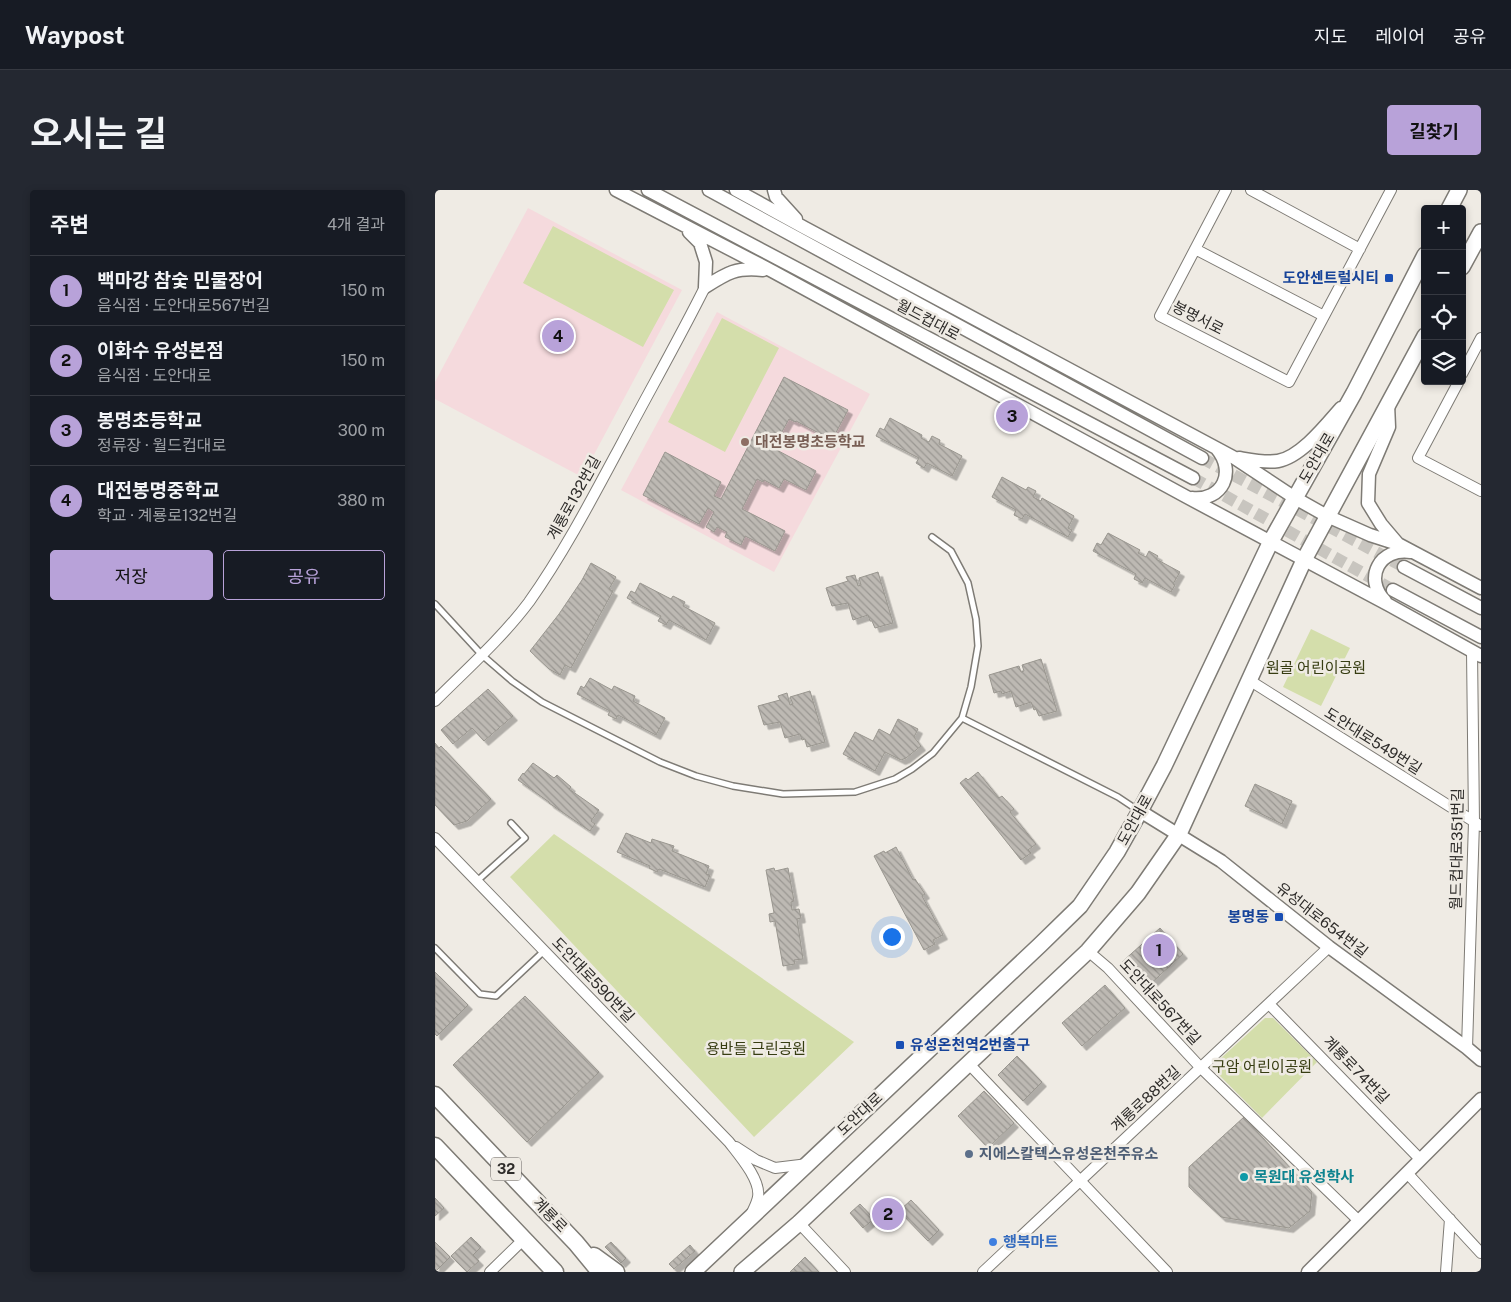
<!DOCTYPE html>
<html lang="ko">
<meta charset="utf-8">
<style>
:root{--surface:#171b24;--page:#242831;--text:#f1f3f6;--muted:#9ea1a6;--line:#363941;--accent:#b8a2d9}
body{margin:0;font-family:"Public Sans","Noto Sans KR",sans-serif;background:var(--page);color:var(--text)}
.controls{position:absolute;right:15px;top:15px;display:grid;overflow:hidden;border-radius:5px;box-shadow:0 2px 8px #0003}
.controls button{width:45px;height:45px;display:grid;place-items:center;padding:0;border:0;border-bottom:1px solid var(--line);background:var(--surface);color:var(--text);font:25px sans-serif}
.you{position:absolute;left:456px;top:746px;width:18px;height:18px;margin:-12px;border:4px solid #fff;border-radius:50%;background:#1a73e8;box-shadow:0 0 0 8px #1a73e833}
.badge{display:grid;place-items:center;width:32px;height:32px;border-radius:50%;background:var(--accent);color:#111;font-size:16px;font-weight:700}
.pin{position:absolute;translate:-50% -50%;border:2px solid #fff;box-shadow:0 1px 5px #0006}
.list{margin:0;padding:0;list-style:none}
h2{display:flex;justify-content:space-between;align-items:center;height:65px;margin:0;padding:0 20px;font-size:21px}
h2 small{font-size:16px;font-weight:400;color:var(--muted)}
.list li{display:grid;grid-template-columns:32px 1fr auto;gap:15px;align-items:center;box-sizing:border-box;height:70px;padding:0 20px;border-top:1px solid var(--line)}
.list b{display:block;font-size:19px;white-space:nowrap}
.list p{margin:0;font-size:16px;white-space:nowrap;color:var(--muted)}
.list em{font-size:16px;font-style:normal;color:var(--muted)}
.actions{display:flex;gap:10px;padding:15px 20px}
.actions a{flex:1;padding:11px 0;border:1px solid var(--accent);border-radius:5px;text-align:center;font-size:18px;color:var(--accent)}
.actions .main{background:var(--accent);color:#111}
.icon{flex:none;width:28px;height:28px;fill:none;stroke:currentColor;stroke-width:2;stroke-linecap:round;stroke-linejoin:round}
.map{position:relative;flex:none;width:1046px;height:1082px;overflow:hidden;border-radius:5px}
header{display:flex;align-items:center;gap:30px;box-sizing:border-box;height:70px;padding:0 25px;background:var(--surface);border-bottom:1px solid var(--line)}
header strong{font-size:24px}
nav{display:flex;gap:28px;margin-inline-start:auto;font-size:18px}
.intro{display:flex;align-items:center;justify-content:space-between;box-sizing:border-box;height:120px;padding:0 30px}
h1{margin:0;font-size:35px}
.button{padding:12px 22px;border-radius:5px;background:var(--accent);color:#111;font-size:18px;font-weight:700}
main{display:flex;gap:30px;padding:0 30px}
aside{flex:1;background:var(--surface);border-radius:5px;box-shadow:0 2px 8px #0003}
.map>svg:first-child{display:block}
.education{fill:#f5dadd}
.park{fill:#d4deab}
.building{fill:url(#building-back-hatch);stroke:#99968f;filter:url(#shadow)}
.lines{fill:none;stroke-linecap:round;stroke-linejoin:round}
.tertiary-tunnel{stroke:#c8c5bf;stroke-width:12;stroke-dasharray:12 6;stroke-linecap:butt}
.service-casing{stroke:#7e7b75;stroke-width:8}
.minor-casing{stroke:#7e7b75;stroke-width:12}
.tertiary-casing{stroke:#7e7b75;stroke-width:15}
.secondary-casing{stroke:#7e7b75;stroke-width:18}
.primary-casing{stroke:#7e7b75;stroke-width:19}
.service{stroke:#fff;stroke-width:5}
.minor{stroke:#fff;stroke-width:10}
.tertiary{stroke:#fff;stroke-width:12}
.secondary{stroke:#fff;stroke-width:15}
.primary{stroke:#fff;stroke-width:16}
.transit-dot{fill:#1a4fb4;stroke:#efebe4;stroke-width:2}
.education-dot{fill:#8d6e63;stroke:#efebe4;stroke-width:2}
.service-dot{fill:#5c6f8a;stroke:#efebe4;stroke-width:2}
.culture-dot{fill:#0f9aa8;stroke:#efebe4;stroke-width:2}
.shop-dot{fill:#3f7fe0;stroke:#efebe4;stroke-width:2}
.labels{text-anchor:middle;stroke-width:5;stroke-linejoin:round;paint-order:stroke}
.shield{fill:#efebe4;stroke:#686562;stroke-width:1}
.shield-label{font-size:14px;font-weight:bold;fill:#2e2c2a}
.transit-label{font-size:15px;font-weight:bold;fill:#164399;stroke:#efebe4;text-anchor:end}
.street-label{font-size:15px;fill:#2e2c2a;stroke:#efebe4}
.education-label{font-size:15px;font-weight:bold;fill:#785e54;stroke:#efebe4;text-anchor:start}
.park-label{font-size:15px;fill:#373d12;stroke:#efebe4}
.service-label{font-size:15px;font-weight:bold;fill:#4e5e75;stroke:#efebe4;text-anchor:start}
.culture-label{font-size:15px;font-weight:bold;fill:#0d838f;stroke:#efebe4;text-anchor:start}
.shop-label{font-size:15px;font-weight:bold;fill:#366cbe;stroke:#efebe4;text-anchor:start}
</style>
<header>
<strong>Waypost</strong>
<nav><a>지도</a><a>레이어</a><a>공유</a></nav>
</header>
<div class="intro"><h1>오시는 길</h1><a class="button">길찾기</a></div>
<main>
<aside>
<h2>주변<small>4개 결과</small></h2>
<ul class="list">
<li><span class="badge">1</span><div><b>백마강 참숯 민물장어</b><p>음식점 · 도안대로567번길</p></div><em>150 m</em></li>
<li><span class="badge">2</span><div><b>이화수 유성본점</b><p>음식점 · 도안대로</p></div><em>150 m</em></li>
<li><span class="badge">3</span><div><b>봉명초등학교</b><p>정류장 · 월드컵대로</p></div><em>300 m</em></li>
<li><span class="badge">4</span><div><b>대전봉명중학교</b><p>학교 · 계룡로132번길</p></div><em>380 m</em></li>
</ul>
<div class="actions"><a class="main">저장</a><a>공유</a></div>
</aside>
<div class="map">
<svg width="1046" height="1082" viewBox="0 0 1046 1082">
<defs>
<pattern id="building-back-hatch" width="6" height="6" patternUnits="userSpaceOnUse" patternTransform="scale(1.25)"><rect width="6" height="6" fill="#bdb9b3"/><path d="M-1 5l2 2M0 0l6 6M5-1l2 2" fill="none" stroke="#9a9792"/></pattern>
<filter id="shadow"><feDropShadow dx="4.5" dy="4.5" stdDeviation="0" flood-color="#0004"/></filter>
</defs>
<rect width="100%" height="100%" fill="#efebe4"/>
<!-- education -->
<path class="education" d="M93,18L247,100L147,287L0,209V192Z
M282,122L435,204L339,382L186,300Z"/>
<!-- park -->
<path class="park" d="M118,36L239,100L208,157L88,93Z
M287,128L344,158L290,262L233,232Z
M876,439L915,458L886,516L848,497Z
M119,644L419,852L319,947L75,687Z
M830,828H838L882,872L827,928L784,885L785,869Z"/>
<!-- building -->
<path class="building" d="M349,187L413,220L397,250L361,231L360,232L354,229L338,258L381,281L371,300L349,289L344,298L329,290L328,292L322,289L307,319L350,341L340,361L310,346L306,355L290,347L292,342L282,337L279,342L271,337L279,322L273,318L264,334L208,305L230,262L286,292L279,306L286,309Z
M455,228L487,245L486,248L494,252L497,246L505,250L504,254L527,266L517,286L492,273L489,278L481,273L484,268L441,246L445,238L449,240Z
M567,287L591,300L593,297L601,301L598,307L606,311L607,308L639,326L633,338L637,340L633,347L590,324L587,329L579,325L581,320L557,307Z
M673,343L705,360L703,363L711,367L714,361L723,366L721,369L745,382L738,394L740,395L736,402L710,388L707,393L699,389L701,384L658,361L662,353L666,355Z
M156,373L181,387L174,399L178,401L136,478L130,475L125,485L114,479L95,461L124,424L147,390Z
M443,382L458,433L440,438L437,431H435L433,425L418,430L413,413L397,416L391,398L413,391L411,387L420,385L423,396L426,395L424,388Z
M205,393L236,409L238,406L250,412L248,416L280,433L271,450L234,430L231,435L223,431L226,426L192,408L196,401L200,403Z
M606,469L622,521L604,526L601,519L599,520L596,512L581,517L576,501L567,504L566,501L559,503L554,485L584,476L586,482L589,481L587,475Z
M155,488L177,500L179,496L200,506L198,511L230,528L221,545L183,525L181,529L173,525L175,521L142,504L146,496L149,498Z
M53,499L78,526L49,551L37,538L18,554L6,540Z
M375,501L390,552L372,557L370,549L367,550L365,544L350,548L345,532L329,535L323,516L345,510L343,506L352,503L355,515L358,514L355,507Z
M463,529L483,539L479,547L486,556L471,568L466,570L450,562L440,581L408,564L420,542L438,551L444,539L455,545Z
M0,553L4,558L6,556L56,609L32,631L19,635L0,615Z
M98,573L119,588L122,585L136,597L134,599L164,620L156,631L160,634L155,641L114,613V612L83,590L88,583L89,584Z
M543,582L564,608L567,606L579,619L575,622L601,654L593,660L596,663L586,670L525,593L531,588L533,590Z
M820,594L857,611L847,634L810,616Z
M191,643L216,653L217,649L239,656L237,661L274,676L271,684L275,685L270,697L224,679L222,682L214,678L215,676L182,662Z
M461,657L478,690L480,689L490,704L487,706L508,745L498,750L500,754L489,760L439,666L449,661L450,663Z
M339,678L340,681L353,678L359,711L356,712L357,720L364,719L366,728L362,729L368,769L359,770L360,774L348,776L340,731L335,732L334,724L339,723L331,680Z
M725,738L748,764L711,798L687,772Z
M0,782L33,815L2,846L0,844Z
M670,795L690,818L647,856L627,833Z
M90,806L164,882L92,952L18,875Z
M582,866L607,892L588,911L563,885Z
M549,901L579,933L553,958L523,926Z
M809,927L877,1002L875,1021L854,1038L786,1027L754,997V977Z
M0,1008L9,1018L0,1026Z
M476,1010L504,1040L493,1051L464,1021Z
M425,1014L439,1029L428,1038L415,1023Z
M36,1047L46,1057L38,1065L44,1071L32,1082L16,1066Z
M0,1052L15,1067L0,1082Z
M176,1052L191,1068L186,1073L170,1057Z
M255,1055L260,1061L239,1079L234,1074Z
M370,1067L384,1082H355Z"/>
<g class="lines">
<!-- tertiary-tunnel -->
<path class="tertiary-tunnel" d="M767,268L969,377
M758,288L958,400"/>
<!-- service casing -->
<g class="service-casing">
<path id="service" d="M497,347L516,361L533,393L541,429L543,456L536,497L527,528
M0,414L47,465L77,491L107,512L225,572L261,586L298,596L348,604L420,602L460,589L477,579L498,563L527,528L683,607L704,621
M42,691L90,648L76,633
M0,758L45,804L61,806L109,761"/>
</g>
<!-- minor casing -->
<g class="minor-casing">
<path id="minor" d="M791,0L725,126L854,192L956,0
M816,0L925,59
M760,59L889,126
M1027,184L1046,148
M1024,191L983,268L1046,301
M814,490L1046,636
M0,511C32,479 67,448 94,412C130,361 159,305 188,251C215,200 244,149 270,97
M0,648L294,952C304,965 326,990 323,1007C322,1013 318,1020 316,1025
M653,761L673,778L766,878L924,1031
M834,814L985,969
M1032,858L1039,632L1037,461
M534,874L732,1082
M301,957L321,970L340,978L373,974
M972,983L1046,1063
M364,1033L410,1082
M55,1082L90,1048
M548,1082L894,757
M1011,1082L1015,1029"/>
</g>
<!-- tertiary casing -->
<g class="tertiary-casing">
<path id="tertiary" d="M181,0L337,81L750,306L954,415L1046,466
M213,0L758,288
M274,0L767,268
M301,0L370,38L798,267L860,308L892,326L935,345L963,354L1046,398
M339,0L341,7L361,29
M254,42L265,53L271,72L270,97
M270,97C292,83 301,77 328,80
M953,214L954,237L934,284L933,313L946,334L963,354
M804,268C816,270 831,273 843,271C866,267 891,235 906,218
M757,308C788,311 801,282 782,259
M969,377L1046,418
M958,400L1046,447
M950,411C928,388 945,357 976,362
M705,621L786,671L894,757L1032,858L1046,870
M873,1082L1046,909"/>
</g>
<!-- secondary casing -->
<g class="secondary-casing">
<path id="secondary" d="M1014,19L1024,0
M1027,77L1046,42
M258,1082L605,755L645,716L682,662L705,621L729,576L836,351L919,203L990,65
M307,1082L364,1033L653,761L703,703L744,644L869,370L990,146"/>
</g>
<!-- primary casing -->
<g class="primary-casing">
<path id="primary" d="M0,905L141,1053L165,1082
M0,956L120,1082
M159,1066L181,1082"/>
</g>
<!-- service -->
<use href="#service" class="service"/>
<!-- minor -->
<use href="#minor" class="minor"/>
<!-- tertiary -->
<use href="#tertiary" class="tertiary"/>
<!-- secondary -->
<use href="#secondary" class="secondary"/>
<!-- primary -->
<use href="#primary" class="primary"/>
</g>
<!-- markers -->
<g class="transit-dot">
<rect x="949" y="83" width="10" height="10" rx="2.5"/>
<rect x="839" y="722" width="10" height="10" rx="2.5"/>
<rect x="460" y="850" width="10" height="10" rx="2.5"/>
</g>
<circle class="education-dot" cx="310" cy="252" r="5"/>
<circle class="service-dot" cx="534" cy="964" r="5"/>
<circle class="culture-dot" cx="809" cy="987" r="5"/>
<circle class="shop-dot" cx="558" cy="1052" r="5"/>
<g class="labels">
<!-- shield labels -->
<rect class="shield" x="56" y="967.5" width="30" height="23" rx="4"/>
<g class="shield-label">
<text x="71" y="984">32</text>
</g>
<!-- transit labels -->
<g class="transit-label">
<text x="944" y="93">도안센트럴시티</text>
<text x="834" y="732">봉명동</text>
<text x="475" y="860" text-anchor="start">유성온천역2번출구</text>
</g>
<!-- street labels -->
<g class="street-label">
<text transform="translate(763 128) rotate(27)" y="5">봉명서로</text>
<text transform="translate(493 130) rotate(28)" y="5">월드컵대로</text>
<text transform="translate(882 268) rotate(-60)" y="5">도안대로</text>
<text transform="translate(139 308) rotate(-61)" y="5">계룡로132번길</text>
<text transform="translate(938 551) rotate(32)" y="5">도안대로549번길</text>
<text transform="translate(700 630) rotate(-61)" y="5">도안대로</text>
<text transform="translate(1022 659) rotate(-89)" y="5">월드컵대로351번길</text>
<text transform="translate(887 730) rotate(38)" y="5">유성대로654번길</text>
<text transform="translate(158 790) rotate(46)" y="5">도안대로590번길</text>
<text transform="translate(725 812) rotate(47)" y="5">도안대로567번길</text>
<text transform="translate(921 880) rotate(46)" y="5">계룡로74번길</text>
<text transform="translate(711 909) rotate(-43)" y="5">계룡로88번길</text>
<text transform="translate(425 924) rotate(-43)" y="5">도안대로</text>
<text transform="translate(115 1025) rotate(46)" y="5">계룡로</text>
</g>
<!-- education labels -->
<g class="education-label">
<text x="320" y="257">대전봉명초등학교</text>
</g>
<!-- park labels -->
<g class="park-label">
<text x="881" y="483">원골 어린이공원</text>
<text x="321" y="864">용반들 근린공원</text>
<text x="827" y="882">구암 어린이공원</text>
</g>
<!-- service labels -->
<g class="service-label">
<text x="544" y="969">지에스칼텍스유성온천주유소</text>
</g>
<!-- culture labels -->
<g class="culture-label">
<text x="819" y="992">목원대 유성학사</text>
</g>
<!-- shop labels -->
<g class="shop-label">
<text x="568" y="1057">행복마트</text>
</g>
</g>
</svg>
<div class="controls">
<button>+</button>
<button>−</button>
<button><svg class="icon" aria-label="locate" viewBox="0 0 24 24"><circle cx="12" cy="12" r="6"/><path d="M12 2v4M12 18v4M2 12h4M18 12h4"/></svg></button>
<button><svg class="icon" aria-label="layers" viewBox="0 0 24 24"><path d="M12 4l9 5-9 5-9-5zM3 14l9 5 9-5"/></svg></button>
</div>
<div class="you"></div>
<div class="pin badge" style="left:724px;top:760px">1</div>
<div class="pin badge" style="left:453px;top:1024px">2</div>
<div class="pin badge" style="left:577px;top:226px">3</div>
<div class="pin badge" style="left:123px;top:146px">4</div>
</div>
</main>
